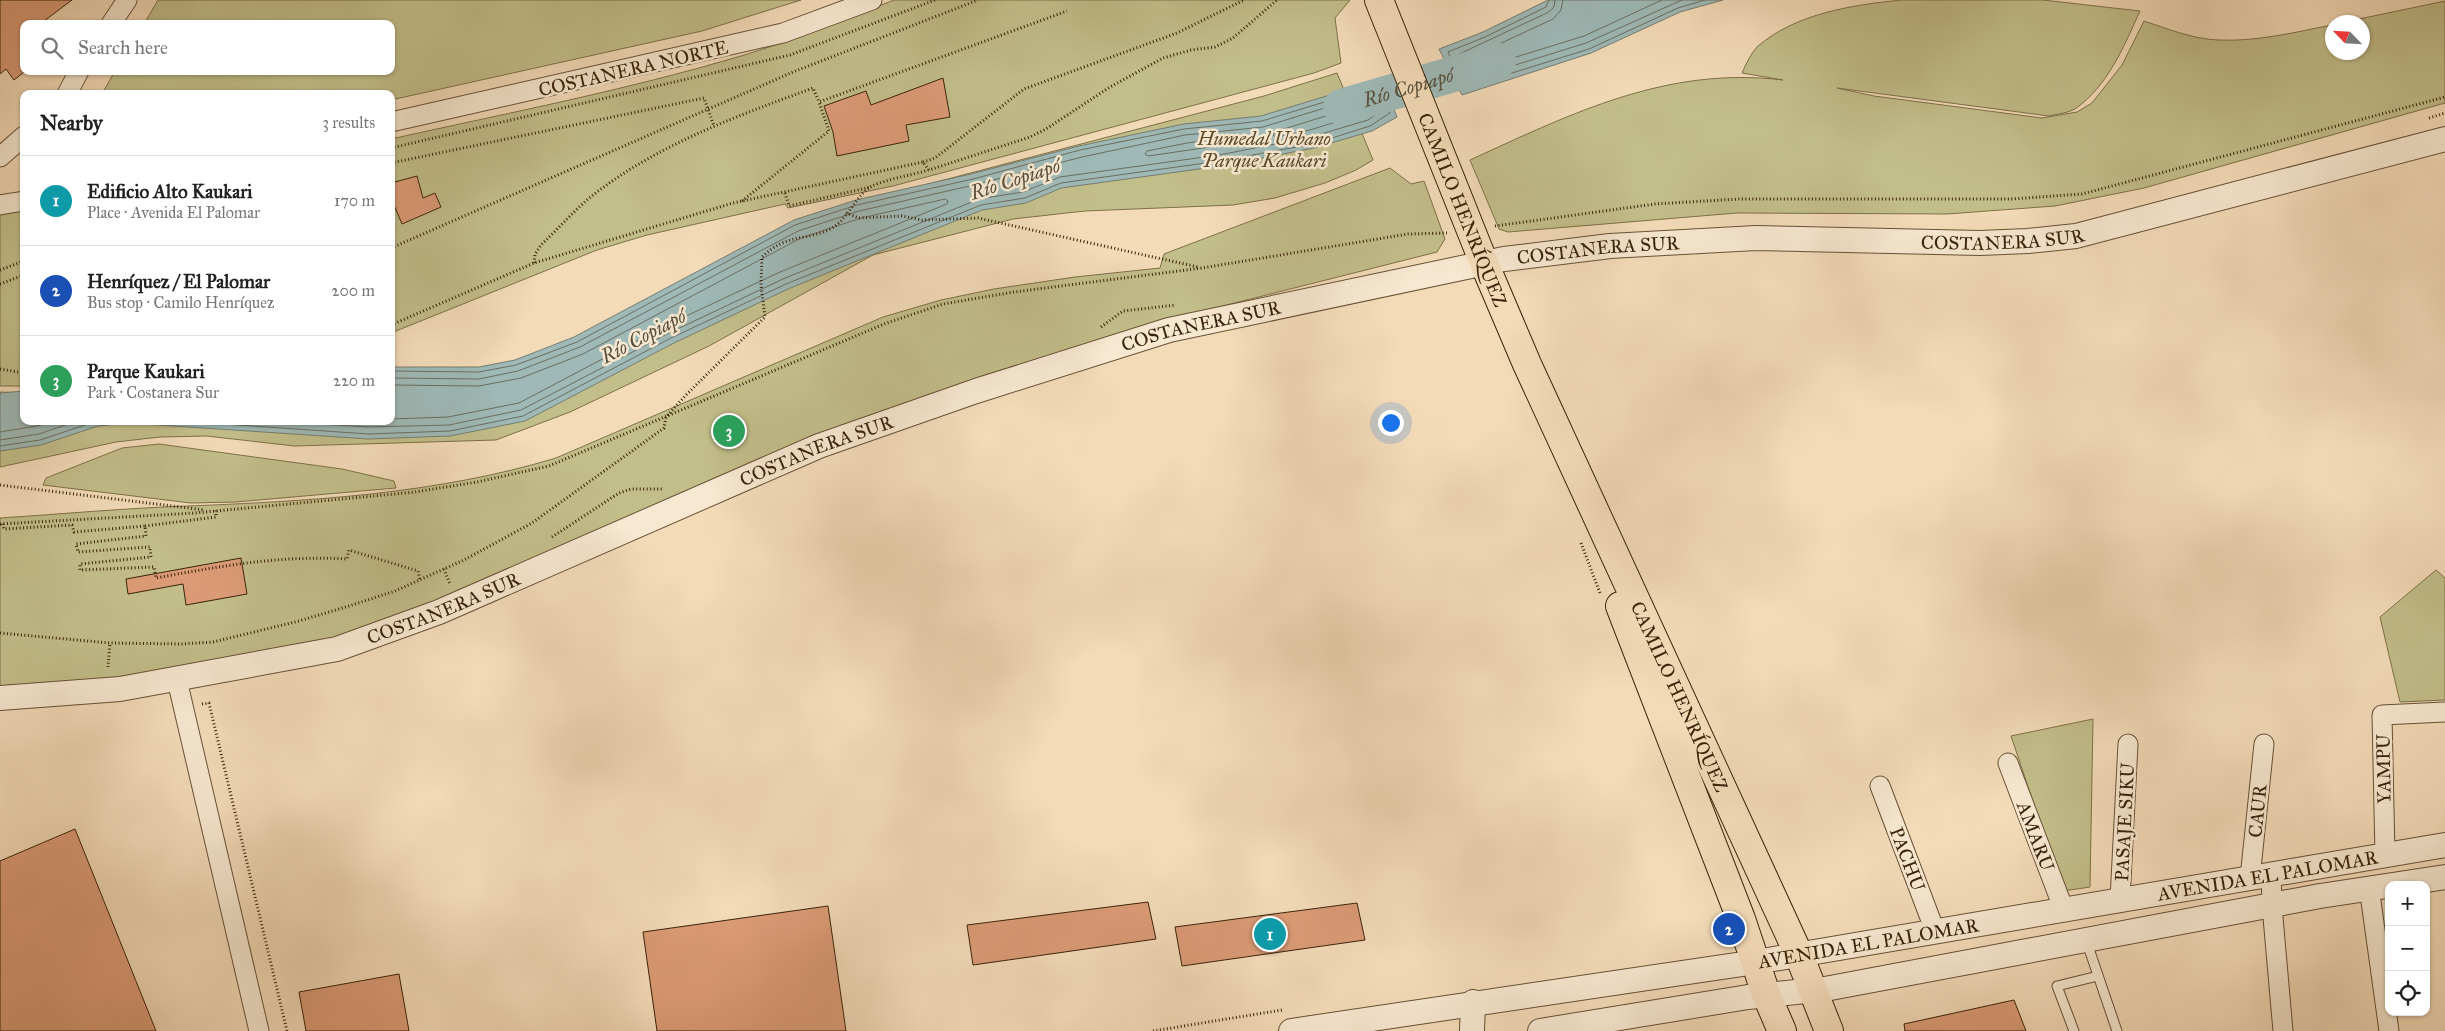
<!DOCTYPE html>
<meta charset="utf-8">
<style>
:root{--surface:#fff;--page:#f6f6f6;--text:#222;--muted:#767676;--line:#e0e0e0;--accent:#8f2418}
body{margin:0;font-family:"IM FELL Great Primer",serif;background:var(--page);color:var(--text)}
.controls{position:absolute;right:15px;bottom:15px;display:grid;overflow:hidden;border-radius:10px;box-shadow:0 1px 4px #0004}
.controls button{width:45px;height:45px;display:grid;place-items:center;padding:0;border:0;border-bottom:1px solid var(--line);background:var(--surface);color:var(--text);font:25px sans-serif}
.compass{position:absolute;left:2325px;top:15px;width:45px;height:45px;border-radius:50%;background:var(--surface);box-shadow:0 1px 4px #0004;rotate:295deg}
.you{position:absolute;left:1390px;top:422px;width:18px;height:18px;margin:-12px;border:4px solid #fff;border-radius:50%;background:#1a73e8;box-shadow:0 0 0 8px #1a73e833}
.badge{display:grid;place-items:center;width:32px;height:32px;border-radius:50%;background:var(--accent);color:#fff;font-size:16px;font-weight:700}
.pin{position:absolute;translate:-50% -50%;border:2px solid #fff;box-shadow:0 1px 5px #0006}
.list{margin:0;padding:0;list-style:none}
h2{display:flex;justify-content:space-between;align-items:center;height:65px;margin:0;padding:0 20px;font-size:21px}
h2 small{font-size:16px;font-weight:400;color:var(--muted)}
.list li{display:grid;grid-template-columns:32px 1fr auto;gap:15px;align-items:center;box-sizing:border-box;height:90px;padding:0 20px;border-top:1px solid var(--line)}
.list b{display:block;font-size:19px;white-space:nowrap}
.list p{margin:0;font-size:16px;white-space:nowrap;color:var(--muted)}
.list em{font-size:16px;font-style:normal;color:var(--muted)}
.icon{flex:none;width:28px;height:28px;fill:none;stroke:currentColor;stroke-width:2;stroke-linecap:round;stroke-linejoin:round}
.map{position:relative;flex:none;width:2445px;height:1031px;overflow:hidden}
.search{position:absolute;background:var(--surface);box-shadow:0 1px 4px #0004;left:20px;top:20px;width:375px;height:55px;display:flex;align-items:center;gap:12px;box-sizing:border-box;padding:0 18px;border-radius:10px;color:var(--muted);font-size:19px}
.panel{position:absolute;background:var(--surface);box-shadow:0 1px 4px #0004;left:20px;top:90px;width:375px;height:335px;border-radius:10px}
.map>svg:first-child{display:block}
.green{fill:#c2be8a;stroke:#7e704a}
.water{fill:#9eb9b7;stroke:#767d71}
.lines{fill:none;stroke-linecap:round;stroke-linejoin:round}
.shore{stroke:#6c6e60;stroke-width:1}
.river{stroke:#9eb9b7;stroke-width:36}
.building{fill:#db9b76;stroke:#3a2309}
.service-casing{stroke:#685135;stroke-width:11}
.minor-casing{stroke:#685135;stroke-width:21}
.tertiary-casing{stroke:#685135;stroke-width:26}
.primary-casing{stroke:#3a2309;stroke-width:30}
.path{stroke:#3a2309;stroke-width:3;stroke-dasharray:1 2.5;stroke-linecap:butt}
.service{stroke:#f7e8d1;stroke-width:9}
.minor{stroke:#f7e8d1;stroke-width:19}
.tertiary{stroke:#f7e8d1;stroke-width:24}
.primary{stroke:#f3dbb8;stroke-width:28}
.labels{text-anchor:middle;stroke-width:5;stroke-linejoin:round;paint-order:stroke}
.street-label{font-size:19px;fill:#3a2309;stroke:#f7e8d1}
.park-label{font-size:19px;font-style:italic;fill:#5c4a29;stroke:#f7e8d1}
.water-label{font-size:20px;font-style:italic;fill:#58503d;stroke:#f7e8d1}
</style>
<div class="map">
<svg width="2445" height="1031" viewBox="0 0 2445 1031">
<rect width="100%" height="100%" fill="#f3dbb8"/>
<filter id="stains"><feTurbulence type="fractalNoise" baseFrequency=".004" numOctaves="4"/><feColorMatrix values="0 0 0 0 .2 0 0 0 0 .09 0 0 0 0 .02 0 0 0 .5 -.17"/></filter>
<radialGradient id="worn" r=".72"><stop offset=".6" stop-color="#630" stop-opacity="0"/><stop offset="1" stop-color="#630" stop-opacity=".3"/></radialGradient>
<!-- green -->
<path class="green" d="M158,0H801L702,31L391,100V94H102L115,71H391V24H144Z
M894,0H1350L1335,18L1341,63L1314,73L893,186L788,208L785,204L647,235L597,250L391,333V139C508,113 627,90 741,56C793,40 844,20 894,0Z
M1901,0H2043L2140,11C2124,46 2108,86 2075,109C2068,113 2057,114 2049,116L1837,88L1874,96L2042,118L2077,112L2092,103L2122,65L2144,21C2168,29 2193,39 2218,40C2256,42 2296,32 2332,25V52H2362V22H2345L2445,1V103L2144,188L2055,206L1947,214L1737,213L1508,232L1499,229L1470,160C1573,113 1667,66 1783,80L1742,73C1746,64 1751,53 1758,46C1797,13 1853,5 1901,0Z
M1337,73L1373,160L1356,170L1325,183L1275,198L1233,205L1085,211L1013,219L873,255L709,346L570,412L496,440L294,446L207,436L160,437L116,442L0,467V392L24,393V421H391L473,373L582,341L902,191L1264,96Z
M1390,168L1411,184L1424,181L1445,239L1437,252L1207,310L639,517L336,642L237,668L0,688V518C63,514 126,508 189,506C311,501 437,494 556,458L883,317L941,300L994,289L1075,277L1160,268L1164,254Z
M24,208V386H0V212Z
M159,444L342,469L394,481L396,488L236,502L191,503L43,485L46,478L122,448Z
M2436,570L2445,578V700L2400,702L2380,617Z
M2093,719L2090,887L2063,891L2011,736Z"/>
<!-- water -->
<path class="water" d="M1548,0H1723L1680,12L1591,53L1462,95L1439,49L1483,32Z
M1382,79L1397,117L1372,131L1314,148L1221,166L1061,188L1026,203L982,210L788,289L674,343L525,421L450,436L368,439L129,423L98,426L41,445L0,451V393L24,391V421H391V367H479L515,360L574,337L794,220L856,200L971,174L1079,146L1184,124L1261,116Z"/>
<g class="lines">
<!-- shore -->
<path class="shore" d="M1549,0L1546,7L1485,37L1448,52L1464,88L1589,49L1678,8L1705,0
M1555,0L1554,7L1549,12L1457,55L1467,80L1586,43L1682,0
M1563,0L1561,10L1553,19L1467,59L1471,71L1584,36L1662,0
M1369,103L1373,108L1365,113L1310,130L1276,137L1273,135L1275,132Z
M1251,136L1253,138L1252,141L1148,156L1145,154L1147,151L1187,143Z
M391,385L479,386L521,378L583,354L801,238L861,218L945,199L948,201L947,204L780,272L665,326L519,403L448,417L391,419
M179,421L369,434L450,431L523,416L671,338L786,284L981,205L1025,198L1061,183L1220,161L1313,144L1370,126L1390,113L1380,87L1377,86L1262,121L1184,129L1080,150L973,179L857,205L795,225L577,342L516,365L479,372L391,371
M272,421L368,427L449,425L521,410L669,333L783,279L979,199L1023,192L1060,177L1219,155L1311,137L1368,120L1382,110L1376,95L1373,93L1263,127L1185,135L1082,157L974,185L859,211L798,231L580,347L518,371L479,379L391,378
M0,432L37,426L53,421
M0,440L39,434L77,421
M0,446L40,440L97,421"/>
<!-- river -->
<path class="river" id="s1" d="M1341,107L1498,61"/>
</g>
<!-- building -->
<path class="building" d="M0,0H72L40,24H24V72L14,80L6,69L0,74Z
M943,78L950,117L906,125L909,141L837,156L833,132L824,106L866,91L871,105Z
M417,176L423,198L435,193L441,207L402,224L391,198V183Z
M241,558L247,594L186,605L183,584L128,594L126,579Z
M75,829L156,1031H0V861Z
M1148,902L1156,939L973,965L967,925Z
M1357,903L1365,940L1182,966L1175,927Z
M828,906L846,1031H657L643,932Z
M399,974L409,1031H306L299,992Z
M2014,1000L2026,1031H1905L1904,1024Z"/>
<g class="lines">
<!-- service casing -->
<g class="service-casing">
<path id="service" d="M2086,940L2117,1031
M2074,1031L2057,986L2098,976"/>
</g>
<!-- minor casing -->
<g class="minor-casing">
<path id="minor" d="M111,24L127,0
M67,94L79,71
M391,122L783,33L872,0
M0,157L24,136
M0,205L24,201
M177,680L259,1031
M2008,763L2064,910
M1880,786L1935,931
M2385,855L2382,715L2445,712
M2271,873L2272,906L2283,1031
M2250,878L2264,744
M2369,887L2389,1031
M2120,900L2128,744"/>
</g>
<!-- tertiary casing -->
<g class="tertiary-casing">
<g id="tertiary">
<path id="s2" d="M0,698L120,689L337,649L439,612L819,446L976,391L1169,330L1504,259L1610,246L1756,238L1980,243L2028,241L2076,236L2445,139"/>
<path id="s3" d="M1291,1031L1756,962L2445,845"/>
<path d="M1472,1031L1473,1002"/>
<path d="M1540,1031L1748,997L1825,989L2320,896L2445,877"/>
</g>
</g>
<!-- primary casing -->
<g class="primary-casing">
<g id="primary">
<path id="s4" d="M1379,0L1484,263L1527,364L1799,955L1829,1031"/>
<path d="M1620,606L1741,919L1766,994L1782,1031"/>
</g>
</g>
<!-- path -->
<path class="path" d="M2429,118L2445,113
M391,148L790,55L935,0
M923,162L935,158L1024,89L1177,33L1244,0
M391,163L704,98L714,126
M785,193L789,206L871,187
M742,201L829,131L819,102L1067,11
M846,213L859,218L902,216L922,220L978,218L1198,267
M1495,226L1655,204L1739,199H2013L2082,194L2445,97
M391,248L793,72L978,0
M534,263L535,254L541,245C559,228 577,207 597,192C662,143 737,116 813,88L819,102
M0,270L24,261
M0,284L24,275
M391,325L534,263L733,203L923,162L929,170L1030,137L1046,129L1110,87L1163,58L1191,50L1215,47L1233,38L1277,0
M1101,327L1123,311L1176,305
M0,369L24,373
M0,485L205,510
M0,524L195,513L415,492L477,482L549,466L884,324L943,304L1014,292L1202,268L1408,234L1447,233
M2,524L4,529L72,525L74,532L145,526L146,536L76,544L78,552L150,547L151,557L80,564V570L154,567L156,578C221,566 281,555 347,559L349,550L418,571L420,580
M145,526L216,517V510
M552,537L619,493L631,489H662
M1581,543L1600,593
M444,569L450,584
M0,633L110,643L182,644L213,642L299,621L349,606L395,591L464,560L532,523L664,428L666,417L686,395L765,317L761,285L762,257C788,232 806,242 832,228C848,219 856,195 872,186C887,179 912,175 929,170
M108,667L110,643
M202,704L209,703L287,1031
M1153,1031L1282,1010"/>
<!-- service -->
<use href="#service" class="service"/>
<!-- minor -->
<use href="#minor" class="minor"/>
<!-- tertiary -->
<use href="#tertiary" class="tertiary"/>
<!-- primary -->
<use href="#primary" class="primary"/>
</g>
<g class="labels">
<!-- street labels -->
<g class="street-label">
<text transform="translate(633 68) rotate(-13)" y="7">COSTANERA NORTE</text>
<text dy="7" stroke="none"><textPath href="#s4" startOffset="226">CAMILO HENRÍQUEZ</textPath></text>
<text dy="7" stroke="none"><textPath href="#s2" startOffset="2075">COSTANERA SUR</textPath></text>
<text dy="7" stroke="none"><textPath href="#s2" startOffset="1670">COSTANERA SUR</textPath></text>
<text dy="7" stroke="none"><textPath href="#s2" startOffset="1265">COSTANERA SUR</textPath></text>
<text dy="7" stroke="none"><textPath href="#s2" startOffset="860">COSTANERA SUR</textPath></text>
<text dy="7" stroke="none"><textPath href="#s2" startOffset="455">COSTANERA SUR</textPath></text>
<text dy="7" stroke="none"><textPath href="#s4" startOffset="759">CAMILO HENRÍQUEZ</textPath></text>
<text transform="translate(2383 769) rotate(-91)" y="7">YAMPU</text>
<text transform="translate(2257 811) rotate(-84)" y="7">CAUR</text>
<text transform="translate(2124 822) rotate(-87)" y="7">PASAJE SIKU</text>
<text transform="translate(2036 836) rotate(69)" y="7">AMARU</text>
<text transform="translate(1908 859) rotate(69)" y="7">PACHU</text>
<text dy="7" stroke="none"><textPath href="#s3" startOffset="989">AVENIDA EL PALOMAR</textPath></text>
<text dy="7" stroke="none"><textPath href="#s3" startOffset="584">AVENIDA EL PALOMAR</textPath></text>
</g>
<!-- park labels -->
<g class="park-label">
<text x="1264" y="145">Humedal Urbano<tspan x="1264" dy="22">Parque Kaukari</tspan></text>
</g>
<!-- water labels -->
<g class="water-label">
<text dy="7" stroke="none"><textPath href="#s1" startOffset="70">Río Copiapó</textPath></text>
<text transform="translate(1015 179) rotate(-18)" y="7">Río Copiapó</text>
<text transform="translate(643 336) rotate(-28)" y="7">Río Copiapó</text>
</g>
</g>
<rect width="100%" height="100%" filter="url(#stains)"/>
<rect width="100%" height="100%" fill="url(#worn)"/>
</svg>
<div class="controls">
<button>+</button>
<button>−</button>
<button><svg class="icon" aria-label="locate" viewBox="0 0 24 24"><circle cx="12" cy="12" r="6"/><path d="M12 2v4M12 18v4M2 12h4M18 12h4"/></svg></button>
</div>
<svg class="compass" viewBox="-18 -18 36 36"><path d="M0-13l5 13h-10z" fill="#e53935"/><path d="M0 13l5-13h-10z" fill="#767676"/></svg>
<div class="you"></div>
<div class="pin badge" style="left:1270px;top:934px;background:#0f9aa8">1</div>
<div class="pin badge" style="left:1729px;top:929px;background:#1a4fb4">2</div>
<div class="pin badge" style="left:729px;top:431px;background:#2e9e5b">3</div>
<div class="search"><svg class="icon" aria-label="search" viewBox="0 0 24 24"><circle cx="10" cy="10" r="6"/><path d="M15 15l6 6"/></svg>Search here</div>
<section class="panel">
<h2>Nearby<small>3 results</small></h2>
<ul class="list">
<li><span class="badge" style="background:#0f9aa8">1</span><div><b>Edificio Alto Kaukari</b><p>Place · Avenida El Palomar</p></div><em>170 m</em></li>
<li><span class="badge" style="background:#1a4fb4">2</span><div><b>Henríquez / El Palomar</b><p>Bus stop · Camilo Henríquez</p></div><em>200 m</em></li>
<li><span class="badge" style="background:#2e9e5b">3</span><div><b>Parque Kaukari</b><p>Park · Costanera Sur</p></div><em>220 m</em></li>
</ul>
</section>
</div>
